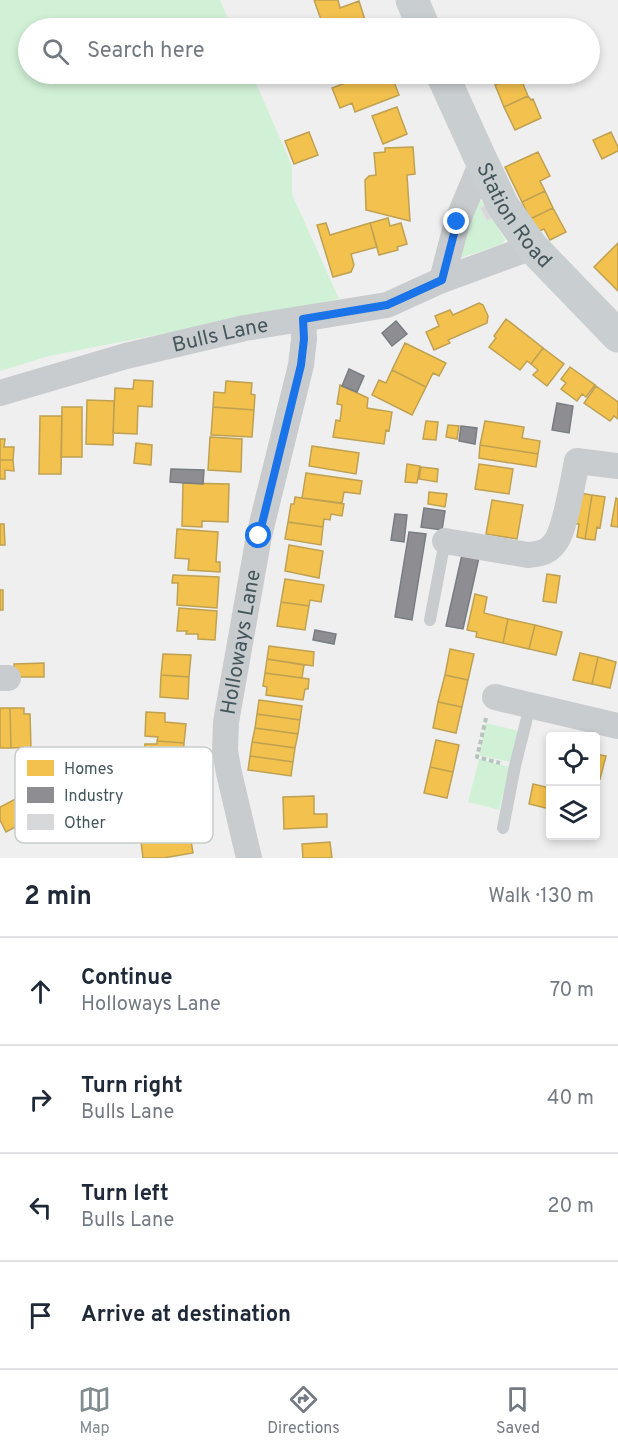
<!DOCTYPE html>
<meta charset="utf-8">
<style>
:root{--surface:#fff;--page:#f2f2f3;--text:#1f2937;--muted:#747a83;--line:#e0e1e3;--accent:#808c90}
body{margin:0;font-family:Overpass,sans-serif;background:var(--page);color:var(--text)}
.controls{position:absolute;right:18px;bottom:18px;display:grid;overflow:hidden;border-radius:6px;box-shadow:0 3px 9px #0003}
.controls button{width:54px;height:54px;display:grid;place-items:center;padding:0;border:0;border-bottom:2px solid var(--line);background:var(--surface);color:var(--text);font:30px sans-serif}
.stop{position:absolute;width:18px;height:18px;margin:-14px;border:4px solid #1a73e8;border-radius:50%;background:#fff}
.stop.end{background:#1a73e8;border-color:#fff;box-shadow:0 2px 6px #0008}
.list{margin:0;padding:0;list-style:none}
h2{display:flex;justify-content:space-between;align-items:center;height:78px;margin:0;padding:0 24px;font-size:26px}
h2 small{font-size:20px;font-weight:400;color:var(--muted)}
.list li{display:grid;grid-template-columns:39px 1fr auto;gap:18px;align-items:center;box-sizing:border-box;height:108px;padding:0 24px;border-top:2px solid var(--line)}
.list b{display:block;font-size:22px;white-space:nowrap}
.list p{margin:0;font-size:20px;white-space:nowrap;color:var(--muted)}
.list em{font-size:20px;font-style:normal;color:var(--muted)}
.icon{flex:none;width:33px;height:33px;fill:none;stroke:currentColor;stroke-width:2;stroke-linecap:round;stroke-linejoin:round}
.map{position:relative;flex:none;width:618px;height:858px;overflow:hidden}
.search{position:absolute;background:var(--surface);box-shadow:0 3px 9px #0003;left:18px;right:18px;top:18px;height:66px;display:flex;align-items:center;gap:15px;box-sizing:border-box;padding:0 21px;border-radius:33px;color:var(--muted);font-size:22px}
.sheet{height:510px;background:var(--surface)}
nav{display:flex;justify-content:space-around;align-items:center;box-sizing:border-box;height:84px;border-top:2px solid var(--line);background:var(--surface);font-size:16px;color:var(--muted)}
nav a{display:grid;justify-items:center;gap:3px}
nav .on{color:var(--accent)}
.map>svg:first-child{display:block}
.green{fill:#d1f1d6}
.homes{fill:#f2c14e;stroke:#bea152;stroke-width:1.5}
.industry{fill:#8d8d92;stroke:#777d82;stroke-width:1.5}
.building{fill:#d6d8d9;stroke:#e1e1e2;stroke-width:1.5}
.lines{fill:none;stroke-linecap:round;stroke-linejoin:round}
.path{stroke:#b6c4bd;stroke-width:4;stroke-dasharray:4.5 3;stroke-linecap:butt}
.lane{stroke:#c8ccce;stroke-width:12}
.street{stroke:#c8ccce;stroke-width:26}
.secondary{stroke:#c9ced0;stroke-width:33}
.route{stroke:#1a73e8;stroke-width:8}
.labels{text-anchor:middle;stroke-width:6;stroke-linejoin:round;paint-order:stroke}
.street-label{font-size:21px;fill:#44575d;stroke:#fff}
.key{fill:#fff;stroke:#c7cdce;stroke-width:1.5}
.key-label{font-size:16px;fill:#44575d}
</style>
<div class="map">
<svg width="618" height="858" viewBox="0 0 618 858">
<rect width="100%" height="100%" fill="#f0efef"/>
<!-- green -->
<path class="green" d="M0,0H220L232,28H28V74H252L292,166V194L339,299L49,356L0,371Z
M477,201H481L485,206L480,209L487,221L492,218L505,240L502,244L460,258L457,255Z
M486,723L519,731L511,762L478,755Z
M479,759L510,767L499,810L468,802Z"/>
<!-- homes -->
<path class="homes" d="M314,0H338L340,8L359,1L366,23L352,28H333L332,27L324,28Z
M370,74H391L399,95L355,112L352,103L340,108L332,88Z
M519,74L528,96L504,107L495,85Z
M528,96L531,100L533,99L541,118L515,130L504,107Z
M397,107L407,134L383,144L372,116Z
M309,132L318,155L294,164L285,141Z
M611,132L618,147V151L602,159L593,140Z
M413,147L415,174L407,175L410,221L366,210L365,180L369,176L376,175L374,153L385,152V148Z
M538,152L550,176L540,181L545,191L522,202L505,167Z
M545,191L553,208L530,219L522,202Z
M553,208L566,232L550,240L544,229L537,232L530,219Z
M388,218L390,226L401,223L407,244L397,247L398,250L379,255L370,223Z
M326,223L330,235L370,223L377,247L351,254L354,265L351,272L333,277L317,225Z
M618,243V291L594,267Z
M479,303L483,305L488,316L487,323L448,340L450,343L434,350L426,332L439,326L435,316L450,310L453,315Z
M506,319L543,348L531,364L527,361L520,370L489,347L496,338L494,336Z
M405,343L446,363L439,376L433,373L426,387L392,370Z
M543,348L564,364L547,386L533,375L538,370L531,364Z
M570,367L595,385L586,397L582,394L577,401L561,389L566,383L561,379Z
M392,370L426,387L412,415L372,395L379,380L386,383Z
M134,380L153,381L152,407L138,406L137,434L113,433L115,388L133,389Z
M226,381L252,383L251,394L255,395L254,410L213,407L214,392L225,393Z
M340,385L368,398L367,408L392,412L389,431L386,430L384,444L333,437L336,420L340,421L342,405L337,404Z
M596,386L618,402V419L614,416L610,421L584,403Z
M87,400L114,401L113,445L86,444Z
M62,407H82V457H61Z
M213,407L254,410L252,437L211,435Z
M40,416H62L61,474H39Z
M426,421L438,422L436,440L423,439Z
M485,421L524,427L522,438L540,441L538,454L480,445Z
M448,425L459,426L457,439L446,437Z
M210,437L242,439L241,472L208,470Z
M0,439H5L4,447H14L13,460H0Z
M136,443L152,445L151,465L134,463Z
M480,445L538,454L536,467L479,458Z
M312,446L359,453L356,474L309,466Z
M0,460H13L14,471L5,470V479H0Z
M407,464L420,466L417,483L405,482Z
M479,464L513,469L509,494L475,489Z
M421,467L438,469L437,482L419,479Z
M306,473L362,481L360,494L344,492L342,503L302,498Z
M183,483L229,484L228,522L202,521V527L182,526Z
M429,492L447,494L445,507L428,504Z
M580,493L592,495L585,539L577,537L579,524H576Z
M592,495L605,497L600,528L597,527L595,540L585,539Z
M295,497L344,504L342,516L331,514L330,520L324,519L323,527L288,522L291,504H294Z
M616,498L618,499V527L611,526Z
M492,500L523,505L517,539L486,534Z
M288,522L323,527L321,545L285,539Z
M0,524H4L5,545H0Z
M177,529L218,532L216,562H220V572L188,570L189,559L175,558Z
M289,545L323,551L319,578L285,571Z
M547,574L560,576L556,603L543,601Z
M173,575L219,577L217,608L177,605L178,583H172Z
M285,579L324,585L321,602L310,600L309,606L281,602Z
M0,590H3V610H0Z
M475,594L487,597L484,613L508,619L503,643L476,637L477,632L467,630Z
M281,602L309,606L305,630L277,626Z
M179,608L217,611L215,640L198,639V634H186L187,631H177Z
M508,619L535,625L529,649L503,643Z
M535,625L562,632L556,655L529,649Z
M269,646L314,652L313,666L267,659Z
M450,649L474,654L468,680L445,675Z
M580,653L598,657L592,684L573,680Z
M163,654L191,655L189,677L161,675Z
M598,657L616,662L610,688L592,684Z
M267,659L304,665L302,678L265,673Z
M44,663V677H15L14,664Z
M265,673L309,679L308,689H305L303,700L266,695L267,687L263,686Z
M161,675L189,677L188,699L160,697Z
M445,675L468,680L462,707L438,702Z
M259,700L302,706L300,720L257,714Z
M438,702L462,707L456,733L433,728Z
M0,708H10L11,748H0Z
M10,708H24V714H30L31,747L11,748Z
M146,712L165,713V722L186,724L184,743L157,741L158,737L145,736Z
M257,714L300,720L298,734L255,728Z
M255,728L298,734L295,748L252,742Z
M436,740L459,745L453,772L430,767Z
M157,741L184,743L182,779L160,777V779L142,778L145,744H157Z
M252,742L295,748L293,762L250,756Z
M596,754L606,756L600,779L596,778Z
M250,756L293,762L291,776L248,770Z
M430,767L453,772L447,798L424,793Z
M533,784L550,788V784V809L529,804Z
M183,785L184,797L187,796L189,811H187L188,821H190L193,840H191L193,853L163,858H143L140,834L162,831L160,814L148,816L144,791Z
M27,793L38,815L6,832L0,820V807Z
M314,796V814H327V827L284,829L283,797Z
M330,842L332,858H303L302,844Z"/>
<!-- industry -->
<path class="industry" d="M396,321L407,334L392,346L382,333Z
M349,369L364,376L357,392L342,386Z
M557,403L573,406L569,433L552,430Z
M461,426L477,428L475,444L459,441Z
M171,469L204,470L203,484L170,482Z
M424,508L445,511L442,530L421,527Z
M395,514L407,515L404,542L391,540Z
M409,532L426,534L412,620L395,617Z
M463,550L480,553L463,629L446,626Z
M315,630L336,634L334,644L313,640Z"/>
<!-- building -->
<path class="building" d="M486,205L493,217L487,221L480,208Z"/>
<g class="lines">
<!-- path -->
<path class="path" d="M486,718L477,757L500,763"/>
<!-- lane -->
<path class="lane" d="M430,620L445,541
M503,828L515,766L530,706"/>
<!-- street -->
<g class="street">
<path d="M442,280L457,222L482,162"/>
<path id="s1" d="M0,393L126,356L245,328L387,305L442,280L532,247"/>
<path d="M445,541L528,555C538,554 547,553 554,544C565,532 573,480 577,461L618,466"/>
<path d="M0,678H8"/>
<path d="M495,697L618,726"/>
<path id="s2" d="M249,858L229,773L225,751L226,722L259,536L301,365L304,339L303,319"/>
</g>
<!-- secondary -->
<g class="secondary">
<path d="M412,0L424,28"/>
<path id="s3" d="M442,74L482,162L503,206L532,247L618,336"/>
</g>
</g>
<g class="lines">
<!-- route -->
<path class="route" d="M259,536L301,365L304,339L303,319L387,305L442,280L457,222"/>
</g>
<g class="labels">
<!-- street labels -->
<g class="street-label">
<text dy="7" stroke="none"><textPath href="#s3" startOffset="159">Station Road</textPath></text>
<text dy="7" stroke="none"><textPath href="#s1" startOffset="228">Bulls Lane</textPath></text>
<text dy="7" stroke="none"><textPath href="#s2" startOffset="220">Holloways Lane</textPath></text>
</g>
</g>
<!-- legend -->
<rect x="15" y="747" width="198" height="96" rx="9" class="key"/>
<rect x="27" y="760" width="27" height="16" fill="#f2c14e"/>
<rect x="27" y="787" width="27" height="16" fill="#8d8d92"/>
<rect x="27" y="814" width="27" height="16" fill="#d6d8d9"/>
<g class="key-label">
<text x="64" y="774">Homes</text>
<text x="64" y="801">Industry</text>
<text x="64" y="828">Other</text>
</g>
</svg>
<div class="controls">
<button><svg class="icon" aria-label="locate" viewBox="0 0 24 24"><circle cx="12" cy="12" r="6"/><path d="M12 2v4M12 18v4M2 12h4M18 12h4"/></svg></button>
<button><svg class="icon" aria-label="layers" viewBox="0 0 24 24"><path d="M12 4l9 5-9 5-9-5zM3 14l9 5 9-5"/></svg></button>
</div>
<div class="stop" style="left:259px;top:536px"></div>
<div class="stop end" style="left:457px;top:222px"></div>
<div class="search"><svg class="icon" aria-label="search" viewBox="0 0 24 24"><circle cx="10" cy="10" r="6"/><path d="M15 15l6 6"/></svg>Search here</div>
</div>
<section class="sheet">
<h2>2 min<small>Walk · 130 m</small></h2>
<ul class="list">
<li><svg class="icon" aria-label="ahead" viewBox="0 0 24 24"><path d="M12 20V5M6 11l6-6 6 6"/></svg><div><b>Continue</b><p>Holloways Lane</p></div><em>70 m</em></li>
<li><svg class="icon" aria-label="right" viewBox="0 0 24 24"><path d="M7 20v-9h11M14 6l5 5-5 5"/></svg><div><b>Turn right</b><p>Bulls Lane</p></div><em>40 m</em></li>
<li><svg class="icon" aria-label="left" viewBox="0 0 24 24"><path d="M17 20v-9H6M10 6l-5 5 5 5"/></svg><div><b>Turn left</b><p>Bulls Lane</p></div><em>20 m</em></li>
<li><svg class="icon" aria-label="arrive" viewBox="0 0 24 24"><path d="M6 21V4h12l-3 4 3 4H6"/></svg><div><b>Arrive at destination</b></div></li>
</ul>
</section>
<nav>
<a class="on"><svg class="icon" aria-label="map" viewBox="0 0 24 24"><path d="M3 6l6-2 6 2 6-2v14l-6 2-6-2-6 2zM9 4v14M15 6v14"/></svg>Map</a>
<a><svg class="icon" aria-label="directions" viewBox="0 0 24 24"><path d="M12 3l9 9-9 9-9-9zM9 14v-3h6M13 9l2 2-2 2"/></svg>Directions</a>
<a><svg class="icon" aria-label="saved" viewBox="0 0 24 24"><path d="M7 4h10v16l-5-4-5 4z"/></svg>Saved</a>
</nav>
